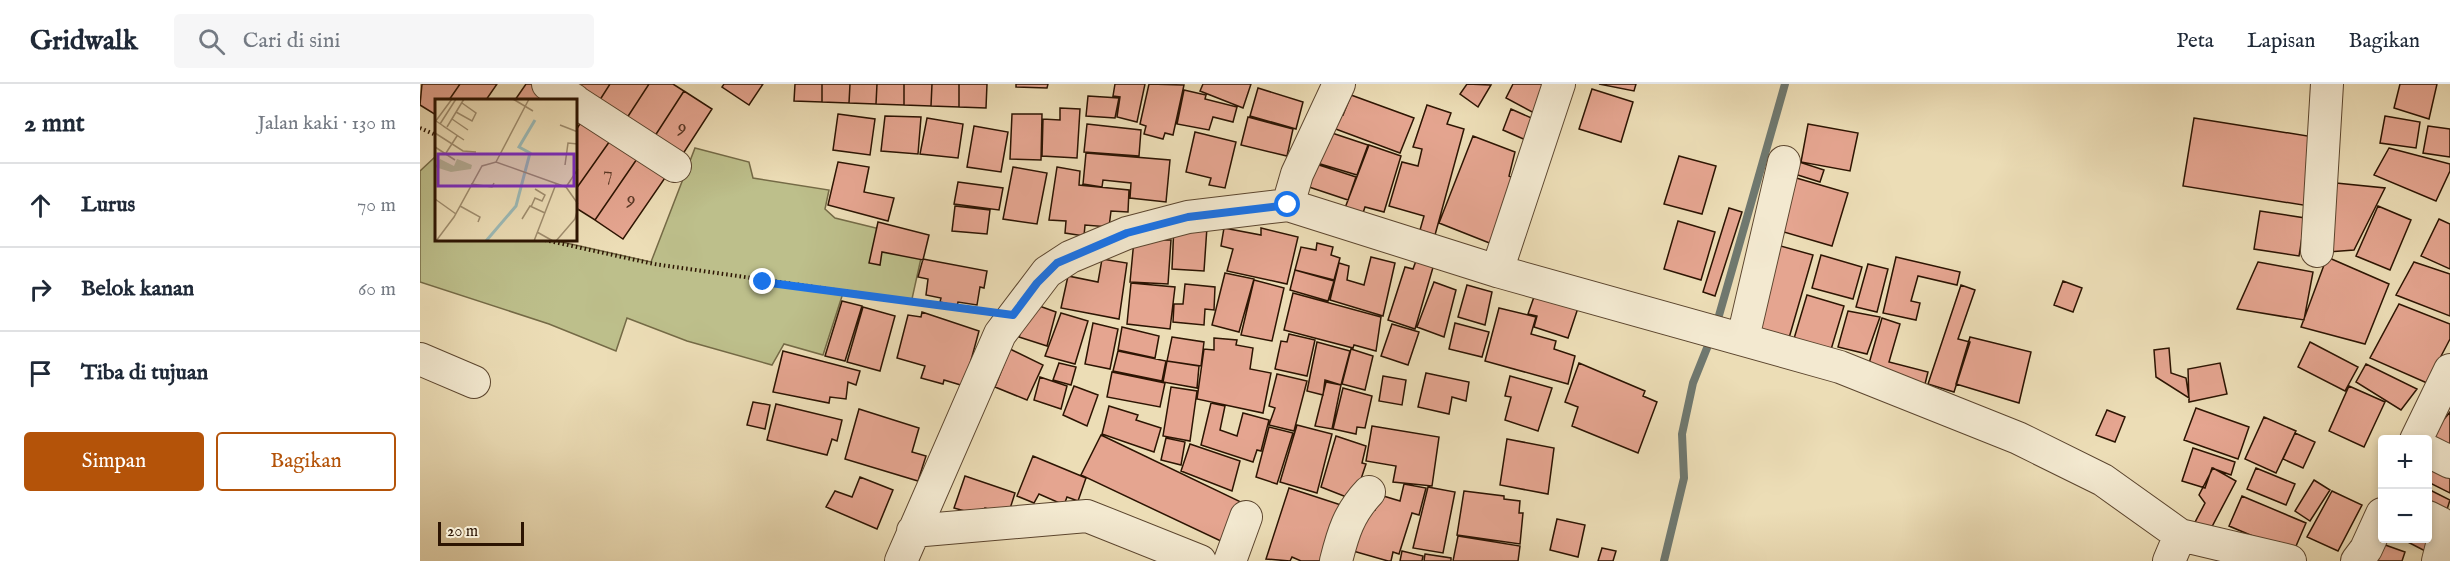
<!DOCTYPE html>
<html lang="id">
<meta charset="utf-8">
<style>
:root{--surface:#fff;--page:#f6f6f7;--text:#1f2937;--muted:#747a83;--line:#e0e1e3;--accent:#b45309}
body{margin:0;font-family:"IM FELL English",serif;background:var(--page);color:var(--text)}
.controls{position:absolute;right:18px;bottom:18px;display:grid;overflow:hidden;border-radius:6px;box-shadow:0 3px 9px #0003}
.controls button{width:54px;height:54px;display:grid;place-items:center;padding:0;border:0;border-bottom:2px solid var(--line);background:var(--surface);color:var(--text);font:30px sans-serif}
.scale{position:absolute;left:18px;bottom:15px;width:86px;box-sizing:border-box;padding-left:6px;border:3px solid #2c1402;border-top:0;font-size:16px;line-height:21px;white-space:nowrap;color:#2c1402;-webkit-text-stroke:4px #f3e9d0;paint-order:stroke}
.stop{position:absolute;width:18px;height:18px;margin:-14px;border:4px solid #1a73e8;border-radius:50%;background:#fff}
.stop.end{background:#1a73e8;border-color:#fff;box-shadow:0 2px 6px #0008}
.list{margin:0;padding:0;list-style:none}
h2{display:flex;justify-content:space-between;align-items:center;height:78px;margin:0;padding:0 24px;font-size:26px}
h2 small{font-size:20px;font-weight:400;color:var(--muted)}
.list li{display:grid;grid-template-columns:39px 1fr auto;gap:18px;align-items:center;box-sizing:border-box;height:84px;padding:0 24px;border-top:2px solid var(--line)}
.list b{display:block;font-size:22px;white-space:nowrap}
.list em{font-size:20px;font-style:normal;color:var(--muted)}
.actions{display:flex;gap:12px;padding:18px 24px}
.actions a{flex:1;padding:14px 0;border:2px solid var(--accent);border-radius:6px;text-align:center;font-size:21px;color:var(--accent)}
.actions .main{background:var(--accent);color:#fff}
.icon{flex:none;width:33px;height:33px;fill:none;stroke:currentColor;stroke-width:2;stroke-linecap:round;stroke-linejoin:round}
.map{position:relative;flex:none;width:2030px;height:477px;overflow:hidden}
header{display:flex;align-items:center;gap:36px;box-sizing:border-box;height:84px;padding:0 30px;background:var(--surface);border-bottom:2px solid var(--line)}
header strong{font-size:28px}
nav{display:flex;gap:33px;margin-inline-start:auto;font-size:21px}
.search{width:420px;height:54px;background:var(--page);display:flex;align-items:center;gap:15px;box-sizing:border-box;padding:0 21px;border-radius:6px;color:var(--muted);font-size:22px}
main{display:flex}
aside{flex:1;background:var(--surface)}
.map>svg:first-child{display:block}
.green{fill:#bdbf8b;stroke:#746a46;stroke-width:1.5}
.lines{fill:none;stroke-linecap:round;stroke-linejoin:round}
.stream{stroke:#6f786f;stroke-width:8}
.building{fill:#e5a590;stroke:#2c1402;stroke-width:1.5}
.minor-casing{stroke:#5c462f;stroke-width:34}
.path{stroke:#2c1402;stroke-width:4;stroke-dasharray:1.5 3;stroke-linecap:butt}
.minor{stroke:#f3e9d0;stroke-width:32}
.route{stroke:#1a73e8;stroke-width:8}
.labels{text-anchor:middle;stroke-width:4.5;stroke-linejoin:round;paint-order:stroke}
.number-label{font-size:21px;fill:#5a3826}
.inset-river{fill:none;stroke:#9cbab7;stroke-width:3}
.inset-road{fill:none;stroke:#9f8d6e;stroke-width:1.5}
.view{fill:#7b2cbf;fill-opacity:0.15;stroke:#7b2cbf;stroke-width:3}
.inset-edge{fill:none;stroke:#2c1402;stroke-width:3}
</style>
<header>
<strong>Gridwalk</strong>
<div class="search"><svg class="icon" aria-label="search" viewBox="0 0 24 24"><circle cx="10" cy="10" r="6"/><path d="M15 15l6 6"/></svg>Cari di sini</div>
<nav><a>Peta</a><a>Lapisan</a><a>Bagikan</a></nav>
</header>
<main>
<aside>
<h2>2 mnt<small>Jalan kaki · 130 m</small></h2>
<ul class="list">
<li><svg class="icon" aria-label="ahead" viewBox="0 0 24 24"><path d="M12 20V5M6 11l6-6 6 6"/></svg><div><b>Lurus</b></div><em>70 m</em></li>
<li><svg class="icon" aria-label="right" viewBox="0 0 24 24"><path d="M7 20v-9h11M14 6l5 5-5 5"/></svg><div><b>Belok kanan</b></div><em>60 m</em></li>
<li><svg class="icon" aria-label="arrive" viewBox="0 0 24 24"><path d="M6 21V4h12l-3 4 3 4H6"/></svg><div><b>Tiba di tujuan</b></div></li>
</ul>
<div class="actions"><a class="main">Simpan</a><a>Bagikan</a></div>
</aside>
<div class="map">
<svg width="2030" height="477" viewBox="0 0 2030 477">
<rect width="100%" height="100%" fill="#ecddb6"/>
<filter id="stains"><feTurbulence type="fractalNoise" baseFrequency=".00333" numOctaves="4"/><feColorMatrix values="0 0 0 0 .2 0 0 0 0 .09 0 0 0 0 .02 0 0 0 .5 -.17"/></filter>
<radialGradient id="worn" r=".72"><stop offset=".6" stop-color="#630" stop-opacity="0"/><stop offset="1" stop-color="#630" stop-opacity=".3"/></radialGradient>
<!-- green -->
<path class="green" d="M275,64L329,78L333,94L409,106L405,125L415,134L505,156L492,215L423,209L403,271L364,260L352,281L267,257L207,234L196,267L129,240L0,198V87L16,72V156H133L231,178Z"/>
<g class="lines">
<!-- stream -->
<path class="stream" d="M1296,242L1365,0
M1244,477L1264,394L1262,350L1273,299L1291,254"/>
</g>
<!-- building -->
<path class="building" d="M2,0H40L29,16H16V31L0,21Z
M40,0H77L66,16H29Z
M106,0H112L136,16H95Z
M150,0H190L176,22Z
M190,0H229L203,40L176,22Z
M229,0H253L264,7L231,58L203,40Z
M304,0H343L329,21L302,3Z
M375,0H402V18L374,17Z
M402,0H430L429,19L402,18Z
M430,0H457L456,20L429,19Z
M457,0H484V21L456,20Z
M484,0H512L511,22L484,21Z
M512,0H539V23L511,22Z
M539,0H567L566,24L539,23Z
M596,0H628L627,4L596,3Z
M695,0H725L717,38L697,33L700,13L693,12Z
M729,0L764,1L753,51L745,49L743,55L724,50L726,42L720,40Z
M783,0H831L823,24L780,7Z
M1047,0L1071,1L1058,23L1040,10Z
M1093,0H1127L1114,29L1086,14Z
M1179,0H1216L1214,7Z
M1980,0H2017L2009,35L1974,24Z
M838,4L883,18L876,45L830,32Z
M1172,5L1213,18L1201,58L1159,45Z
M764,6L786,11L785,15L817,23L813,38L793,33L789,46L757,40Z
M264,7L292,25L259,76L231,58Z
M931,11L994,34L980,69L913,44L917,29L923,31Z
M668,12L699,14L695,34L666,32Z
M1007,21L1031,29L1027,40L1044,45L1015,151L1000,146L1004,132L969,122L982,78L998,82L1002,65L993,63Z
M640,24L660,25L657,74L622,72L623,35L640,36Z
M1091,25L1116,36L1108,57L1083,46Z
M418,30L455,35L450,71L413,66Z
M592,30H622L621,76L590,75Z
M465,32L501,33L498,70L461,67Z
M1965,32L2000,38L1996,64L1960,59Z
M828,33L873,45L867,72L821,61Z
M507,34L543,40L538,74L500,70Z
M1774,34L1900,54L1889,122L1763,102Z
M163,35L192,54L156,105V46Z
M667,40L721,46L719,72L664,68Z
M1388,40L1438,49L1430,87L1381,78Z
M554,42L588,48L581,88L547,83Z
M2008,42L2030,45V73L2003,69Z
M900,45L948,61L937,91L897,79Z
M775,48L816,58L805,104L789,101L791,94L766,88Z
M1053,52L1095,68L1089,92L1103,98L1072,160L1019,139Z
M192,54L219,72L175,136L156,124V105Z
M949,61L981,72L964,128L945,123L943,129L925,124Z
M1969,64L2030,80V87L2016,117L1954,91Z
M666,69L750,76L746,118L710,114L711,99L683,96L682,103L663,100Z
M219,72L247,91L203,155L175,136Z
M1259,72L1296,82L1282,130L1244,120Z
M1370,75L1404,86L1400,98L1365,87Z
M418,78L449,83L444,108L474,114L468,137L408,121Z
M896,80L936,93L928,116L889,103Z
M593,83L627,89L617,140L583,135Z
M637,83L660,87L659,101L709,106L708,128L691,127L689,143L665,141L664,152L645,149L646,137L629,136Z
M1366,91L1428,109L1412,162L1350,144Z
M538,98L583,104L579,126L534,120Z
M1906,98L1965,104L1934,166L1908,168Z
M535,122L570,126L567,150L532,147Z
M1958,122L1991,136L1970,186L1936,172Z
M1309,124L1322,128L1295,212L1283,208Z
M1840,127L1885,134L1879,172L1834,165Z
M2019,135L2030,140V185L2001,172Z
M1258,137L1295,148L1281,196L1244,185Z
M458,138L509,151L503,176L462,168L460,181L449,179Z
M754,141L787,143L784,187L752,185Z
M804,144L841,151V144L878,153L867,200L807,187L813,165L801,162Z
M714,156H751L748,200L710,198Z
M897,159L913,163L911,171L920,174L914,196L875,186L881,163L896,166Z
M1357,161L1393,171L1369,254L1333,243Z
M1401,171L1442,183L1433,215L1392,204Z
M951,173L975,179L963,232L910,216L919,179L929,182L927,196L944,201Z
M1476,173L1540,188L1537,201L1498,192L1491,217L1500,219L1496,236L1463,229Z
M1907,173L1969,200L1945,260L1881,243Z
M997,174L1014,180L995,245L968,236L985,183L993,185Z
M503,175L567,187L564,204L560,203L557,221L538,218L537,222L520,218L521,214L506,211L508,195L498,193Z
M682,175L707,179L699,235L641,224L648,192L678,198Z
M1838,178L1893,188L1884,236L1817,225Z
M1994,178L2030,190V232L1976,211Z
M1448,180L1468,185L1457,228L1436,223Z
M875,186L914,197L908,217L870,206Z
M805,189L834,195L819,248L792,241Z
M834,196L864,204L852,257L821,251Z
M1643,197L1662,204L1653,228L1634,221Z
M1014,198L1036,206L1024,253L997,243Z
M711,199L755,203L750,245L707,240Z
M765,200L795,203L794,226L785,225L784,241L753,238L754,220H763Z
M1047,201L1072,208L1065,241L1038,233Z
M1541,201L1555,206L1538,255L1550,258L1534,308L1508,300Z
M873,209L961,233L956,267L934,261L933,264L864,246Z
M1115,210L1158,224L1148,254L1114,243L1117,232L1108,230Z
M1387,211L1424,222L1410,269L1373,258Z
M422,217L442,222L425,277L405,272Z
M611,219L636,228L627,262L599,253Z
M1979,220L2030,240V255L2007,299L1950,274Z
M443,223L475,232L460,287L427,278Z
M1079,224L1116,233L1111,250L1136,257L1134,265L1155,272L1148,300L1065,277Z
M1428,227L1460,233L1447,270L1418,263Z
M502,228L559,247L544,302L524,296L523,300L501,294L505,282L477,274L488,231L501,233Z
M641,229L668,237L655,280L625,272Z
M1462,234L1480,240L1469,278L1508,288L1505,300L1448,283Z
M673,239L698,245L690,285L665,280Z
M1035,239L1069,248L1062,273L1029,265Z
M972,240L999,248L988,281L961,272Z
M702,243L739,252L735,274L698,266Z
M869,250L895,256L887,292L855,285L861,257L867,258Z
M752,253L784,258L781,282L747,277Z
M1550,253L1611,268L1599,319L1536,300Z
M794,254L817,256L816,261L833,264L830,285L851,289L843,329L777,315L784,265L794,266Z
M897,258L930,267L921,301L905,296L903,311L887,307Z
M1890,258L1938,283L1925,307L1878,283Z
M1749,264L1751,289L1766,294L1769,314L1736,293L1734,266Z
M590,265L623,281L607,316L575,303Z
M931,265L953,272L945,306L922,300Z
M363,267L440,287L436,301L428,298L426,315L410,313L409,319L353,308Z
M698,267L746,277L742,297L693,287Z
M747,277L779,282L777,304L743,298Z
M639,279L656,283L651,301L633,296Z
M1159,279L1225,307L1223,312L1237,318L1218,369L1152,342L1158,323L1145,318Z
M1800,279L1807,310L1769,318L1768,285Z
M1946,280L1997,305L1981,326L1936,298Z
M692,288L745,299L740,323L687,313Z
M1006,289L1049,298L1046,317L1032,313L1029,330L998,323Z
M857,290L887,297L874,347L849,341L855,324L849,322Z
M963,292L986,296L982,321L959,317Z
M1090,292L1132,304L1118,347L1085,336L1091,313L1085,312Z
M620,293L647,302L641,325L614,316Z
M906,298L921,301L912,345L895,342Z
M654,302L678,311L667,342L643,331Z
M1929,302L1965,318L1944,363L1909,347Z
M751,303L777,307L770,357L743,352Z
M923,304L952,312L945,344L937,343L936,350L913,345Z
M333,318L350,321L345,345L327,341Z
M791,319L805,322L800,346L817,352L823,329L849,336L841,367L837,366L833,378L781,361Z
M356,320L422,336L417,357L412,355L407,371L347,356Z
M689,322L718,331L716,336L741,344L734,368L682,350Z
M1776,324L1829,343L1818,375L1764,356Z
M439,325L499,344L492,368L506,372L498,397L425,375Z
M1687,326L1705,333L1695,358L1676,351Z
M2030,328V366L2009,353Z
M1844,333L1876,347L1856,389L1825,375Z
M877,341L912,350L897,409L860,398Z
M952,342L1019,353L1012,402L973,398L976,382L946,377Z
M849,343L873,349L857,400L836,393Z
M1875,349L1895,358L1883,384L1863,375Z
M681,351L823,419L805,459L661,391Z
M916,352L946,362L942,379L946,380L934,416L901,403Z
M746,354L765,358L761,381L741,376Z
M1087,355L1134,364L1128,410L1080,401Z
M770,360L820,377L812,407L761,387Z
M1773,364L1815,378L1811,391L1792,384L1785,404L1762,397Z
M613,372L666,394L658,417L647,413L644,421L619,410L614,419L597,412Z
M1793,384L1816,397L1786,454L1771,446L1785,419L1779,411Z
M1836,384L1875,400L1866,421L1827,405Z
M2008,384L2030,393V409L2008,398Z
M545,392L595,409L588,431L565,424L563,432L534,424Z
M440,393L473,406L457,445L406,423L415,407L432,413Z
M1894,396L1910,406L1890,437L1875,427Z
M984,400L1006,404L999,431L992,429L979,470L973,468L971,477H968L926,465L940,422L955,426L960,411L980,417Z
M1008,403L1035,408L1023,469L993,464Z
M869,404L924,422L907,477H881L872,473L870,477L846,475Z
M2008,405L2030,416L2024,435L2008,427Z
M1044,407L1084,412V415L1100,417L1099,429H1103L1100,460L1037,451Z
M1912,407L1942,421L1918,467L1887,453Z
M1822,412L1886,439L1873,469L1809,442Z
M1137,435L1165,441L1158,473L1130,466Z
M2008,442L2018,448L2009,469L1980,454H2008Z
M1038,452L1100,462L1098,477H1033Z
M1954,457L1985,468L1982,477H1947Z
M1182,464L1196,467L1193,477H1178Z
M982,467L1003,472L1002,477H980Z
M1005,470L1031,474V477H1004Z"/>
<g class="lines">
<!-- minor casing -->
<g class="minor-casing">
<path id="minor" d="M128,0L154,16
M156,18L255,82
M868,121L877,90L919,0
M1897,167L1907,0
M1077,187L1139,0
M1323,254L1364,78
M0,275L54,298
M1996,356L2030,286
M2008,367L2030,378
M2008,433L2020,439L2025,449L2018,477
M493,447L667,432L780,477
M481,477L580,250L627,188L650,173L707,149L768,133L868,121L1077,187L1420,283L1598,354L1683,396L1760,451L1870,477
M810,477L826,433
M916,477C923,449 929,429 949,408
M1749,477L1760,451
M1937,477L1946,465L1962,430"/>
</g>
<!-- path -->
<path class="path" d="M0,44L16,51
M125,156L234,180L562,227"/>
<!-- minor -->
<use href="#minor" class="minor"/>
</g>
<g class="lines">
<!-- route -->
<path class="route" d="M343,198L593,231L617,199L637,179L707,149L768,133L868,121"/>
</g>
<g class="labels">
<!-- number labels -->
<g class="number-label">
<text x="262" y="49">9</text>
<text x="188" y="96">7</text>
<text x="211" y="121">9</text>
</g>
</g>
<!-- overview -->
<g transform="translate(15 15)">
<rect width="142" height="142" fill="#ecddb6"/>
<path d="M5,60L19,67L22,60L25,61L37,66L36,70L16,73L0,68Z" fill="#bdbf8b"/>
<path class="inset-river" d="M51,142L81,107L95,54L84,48L100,21"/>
<path class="inset-road" d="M78,0L98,12M21,13L37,22L41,14L27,4M17,20L33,31M1,22L29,41L8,27M0,23L17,0M5,25L21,0M125,26L143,33M12,28L29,0M0,34L28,52L41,53M0,48L20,61M11,54L22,37M61,63L94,0M130,66L133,44L143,45M36,85L57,88L59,84M131,88L143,105M0,100L21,115M25,107L45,118L43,123M96,108L100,99L107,102L110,96L100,90M87,120L95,107L110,114M102,133L118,142M1,142L19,118L47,67L61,63L131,88L143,70M99,142L121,85M121,142L140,120L143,109"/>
<path class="view" d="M3,55H139V87H3Z"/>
<rect width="142" height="142" class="inset-edge"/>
</g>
<rect width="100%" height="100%" filter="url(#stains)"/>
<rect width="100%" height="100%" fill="url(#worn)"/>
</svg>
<div class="controls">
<button>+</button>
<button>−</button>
</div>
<div class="scale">20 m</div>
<div class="stop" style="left:868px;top:121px"></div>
<div class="stop end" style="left:343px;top:198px"></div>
</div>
</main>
